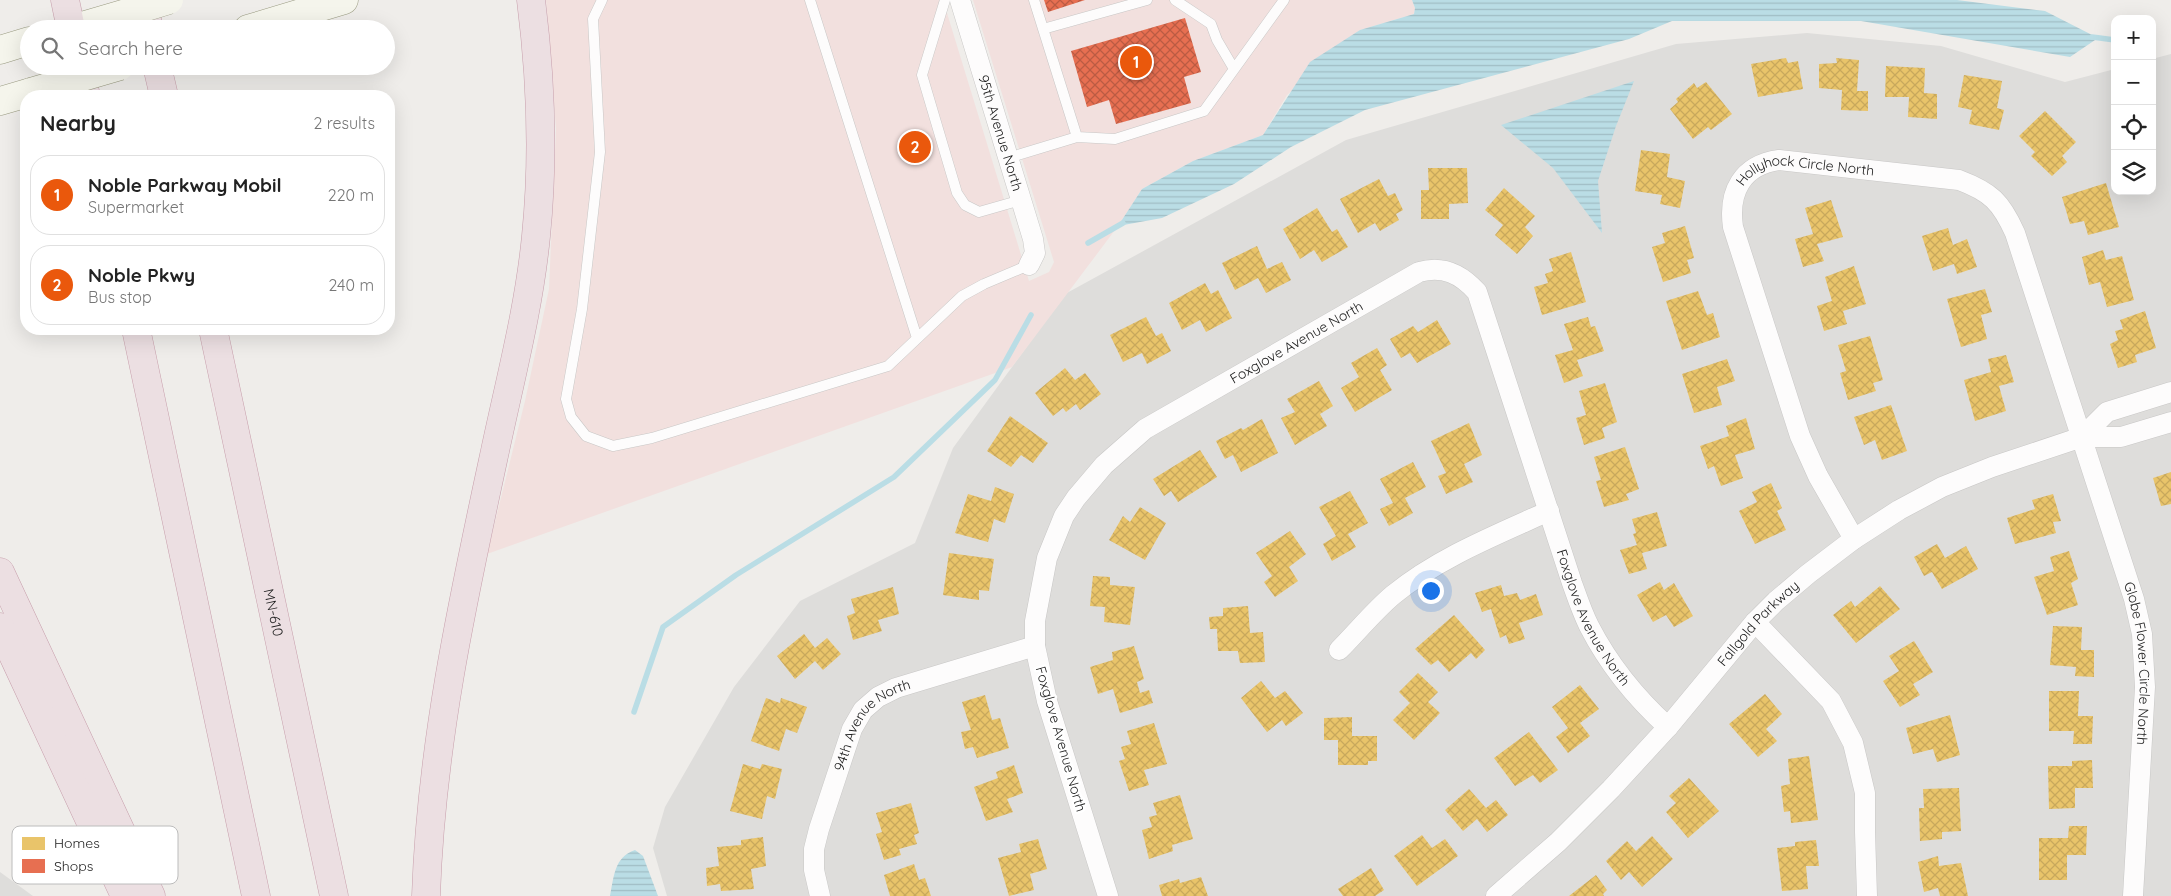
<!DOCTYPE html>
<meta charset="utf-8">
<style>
:root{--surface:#fff;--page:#f6f6f6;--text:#222;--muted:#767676;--line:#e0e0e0;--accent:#ea580c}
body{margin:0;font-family:Quicksand,sans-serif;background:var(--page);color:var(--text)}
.controls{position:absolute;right:15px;top:15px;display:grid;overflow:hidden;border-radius:10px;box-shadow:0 5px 20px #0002}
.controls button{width:45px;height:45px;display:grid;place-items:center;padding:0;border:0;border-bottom:1px solid var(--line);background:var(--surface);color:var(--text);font:25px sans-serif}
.you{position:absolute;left:1430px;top:590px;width:18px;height:18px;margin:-12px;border:4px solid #fff;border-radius:50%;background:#1a73e8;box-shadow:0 0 0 8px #1a73e833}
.badge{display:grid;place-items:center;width:32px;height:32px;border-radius:50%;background:var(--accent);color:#fff;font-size:16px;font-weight:700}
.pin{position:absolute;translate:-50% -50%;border:2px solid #fff;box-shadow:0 1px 5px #0006}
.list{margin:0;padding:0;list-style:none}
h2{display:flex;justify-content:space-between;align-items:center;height:65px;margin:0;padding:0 20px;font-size:21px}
h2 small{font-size:16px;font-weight:400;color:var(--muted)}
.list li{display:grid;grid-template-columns:32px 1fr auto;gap:15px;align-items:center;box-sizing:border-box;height:80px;margin:0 10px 10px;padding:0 10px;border:1px solid var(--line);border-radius:20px}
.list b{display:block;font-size:19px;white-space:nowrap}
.list p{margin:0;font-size:16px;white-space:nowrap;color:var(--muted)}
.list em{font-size:16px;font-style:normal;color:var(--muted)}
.icon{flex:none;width:28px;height:28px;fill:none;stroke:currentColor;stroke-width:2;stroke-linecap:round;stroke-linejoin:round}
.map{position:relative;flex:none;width:2171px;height:896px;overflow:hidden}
.search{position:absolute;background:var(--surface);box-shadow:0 5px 20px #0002;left:20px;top:20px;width:375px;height:55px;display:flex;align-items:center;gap:12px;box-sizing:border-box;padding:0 18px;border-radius:28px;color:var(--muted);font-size:19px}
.panel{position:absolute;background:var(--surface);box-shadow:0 5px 20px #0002;left:20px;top:90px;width:375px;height:245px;border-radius:20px}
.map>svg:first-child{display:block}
.residential{fill:#dedddb}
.commercial{fill:#f2e0de}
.water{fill:url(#water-rules)}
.homes{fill:url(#homes-cross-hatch)}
.shops{fill:url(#shops-cross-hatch)}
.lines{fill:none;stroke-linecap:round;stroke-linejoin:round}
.stream{stroke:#badde5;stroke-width:5.5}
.lane-casing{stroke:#c8c7c6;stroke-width:11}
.street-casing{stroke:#c8c7c6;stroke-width:21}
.secondary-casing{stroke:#999a80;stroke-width:29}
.highway-casing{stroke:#c79eab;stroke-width:29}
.lane{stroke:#fdfcfc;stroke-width:10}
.street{stroke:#fdfcfc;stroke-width:20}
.secondary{stroke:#f5f5ec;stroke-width:28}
.highway{stroke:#ecdfe2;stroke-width:28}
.secondary-bridge-casing{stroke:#999a80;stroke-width:29;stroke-linecap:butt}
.secondary-bridge{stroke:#f5f5ec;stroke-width:28}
.labels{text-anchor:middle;stroke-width:5;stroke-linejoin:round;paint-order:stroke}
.street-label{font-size:14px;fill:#212121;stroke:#fff}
.key{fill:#fff;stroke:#bcbcbc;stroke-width:1}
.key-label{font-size:14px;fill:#212121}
</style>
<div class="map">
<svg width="2171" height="896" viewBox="0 0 2171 896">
<defs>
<pattern id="water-rules" width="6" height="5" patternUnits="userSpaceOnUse" patternTransform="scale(1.25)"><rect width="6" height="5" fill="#badde5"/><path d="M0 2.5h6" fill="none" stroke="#a0bdc4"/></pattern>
<pattern id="homes-cross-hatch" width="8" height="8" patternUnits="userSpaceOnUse" patternTransform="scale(1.25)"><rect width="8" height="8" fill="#e9c46a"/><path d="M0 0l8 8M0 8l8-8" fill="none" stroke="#c8a85c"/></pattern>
<pattern id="shops-cross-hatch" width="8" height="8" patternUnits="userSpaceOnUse" patternTransform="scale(1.25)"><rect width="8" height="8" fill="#e76f51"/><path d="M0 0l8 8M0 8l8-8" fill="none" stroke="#bb5b43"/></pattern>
</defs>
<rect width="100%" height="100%" fill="#efedea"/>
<!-- residential -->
<path class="residential" d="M1807,33L1941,46L2065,82L2115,69V191H2152V59L2171,54V896H667L653,848L665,807L734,687L800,601L915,543L953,448L1065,294L1346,140L1676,44Z
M0,872L33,896H0Z"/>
<!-- commercial -->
<path class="commercial" d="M546,0H943L1029,281L1049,272L1054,262L973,0H1412L1415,8L1414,14L1360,30L1287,95L1263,135L1193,161L1142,189L1118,226L1012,367L487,554L525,401L549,289L556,129Z"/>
<!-- water -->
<path class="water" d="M1412,0H1957L2045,11L2098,38L2070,57L1861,21H1672L1629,39L1365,110L1291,147L1234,184L1162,218L1118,226L1142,189L1193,161L1263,135L1310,62L1360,30L1414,14L1415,8Z
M1634,81L1616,126L1598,181L1602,233L1553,168L1501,125Z
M635,850L643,856L658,896H610C614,877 614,857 635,850Z"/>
<!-- homes -->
<path class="homes" d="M1786,58L1788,63L1798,61L1803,89L1758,97L1751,64Z
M1836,58L1859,60L1857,91H1868V111L1841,110L1842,90L1819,88V64L1837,63Z
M1886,66L1925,68L1924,93L1937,94V119L1908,117L1909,97H1885Z
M1964,75L2002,81L1997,108L2004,110L1999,130L1969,124L1972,110L1958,107Z
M1706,82L1732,114L1711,130L1708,127L1693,139L1670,109L1678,102L1676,99L1694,83L1697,88Z
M2045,111L2076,142L2062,156L2067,162L2052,176L2031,156L2035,152L2019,136Z
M1641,150L1670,154L1667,177L1685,181L1680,208L1660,204L1662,195L1635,191Z
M1428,168H1467L1468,203L1449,204V219H1421V190H1429Z
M1379,179L1388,196L1395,193L1403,210L1396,214L1399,220L1380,231L1375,223L1358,233L1340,199Z
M2106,183L2119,227L2088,235L2084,221L2070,224L2062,197Z
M1504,188L1535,216L1525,227L1533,236L1517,254L1495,235L1503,225L1485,210Z
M1831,200L1843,237L1817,244L1824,261L1803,267L1795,239L1813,234L1805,208Z
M1317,208L1332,232L1337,229L1348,247L1322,262L1314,250L1300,259L1283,229Z
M1685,226L1694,258L1687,260L1691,273L1663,282L1652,247L1665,243L1662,233Z
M1948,228L1953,245L1967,239L1977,267L1957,274L1954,264L1933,271L1922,236Z
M1257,246L1267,269L1282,262L1291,280L1266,293L1258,278L1235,290L1222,263Z
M2103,250L2106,260L2122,256L2134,300L2107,307L2100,282L2089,285L2082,257Z
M1571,252L1586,302L1542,315L1534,287L1548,283L1545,274L1553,271L1549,259Z
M1854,266L1866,304L1843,311L1847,324L1824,331L1817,306L1832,301L1825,277Z
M1205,283L1211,294L1218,290L1232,318L1206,332L1200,320L1182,330L1169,303Z
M1985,289L1992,312L1981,315L1987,339L1961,347L1947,299Z
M1698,291L1707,315L1713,313L1720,337L1682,350L1666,301Z
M2145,311L2156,348L2135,355L2137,362L2118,368L2110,344L2118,340L2115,331L2123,329L2120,320Z
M1146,317L1156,336L1162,333L1171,351L1147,364L1142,353L1123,362L1110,335Z
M1588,317L1591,327L1595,326L1604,351L1577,360L1583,376L1564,383L1555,355L1573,350L1564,324Z
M1437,320L1451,344L1417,363L1410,353L1401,358L1390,339L1413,326L1418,332Z
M1870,336L1883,380L1873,383L1876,391L1848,400L1840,373L1846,371L1838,345Z
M1377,348L1387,365L1380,370L1392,390L1355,412L1341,388L1359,377L1351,363Z
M2006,355L2014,382L1999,386L2006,411L1975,421L1964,380L1991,372L1988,359Z
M1727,359L1735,381L1717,387L1722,405L1694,413L1682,374Z
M1065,368L1075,380L1085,373L1101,394L1080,410L1076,404L1066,412L1063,408L1053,416L1035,393Z
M1319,381L1333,406L1320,414L1327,426L1295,445L1281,418L1295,412L1287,399Z
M1605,383L1617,422L1602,428L1605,438L1584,445L1576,418L1586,415L1579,391Z
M1891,405L1907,451L1882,460L1875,440L1864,445L1854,417Z
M1010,416L1048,443L1033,463L1021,455L1011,467L987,451Z
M1746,418L1755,449L1735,455L1743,478L1721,486L1714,466L1708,469L1700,446L1729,436L1726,426Z
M1262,419L1278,453L1241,472L1233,455L1225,459L1216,441L1241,428L1243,430Z
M1469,423L1482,455L1464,464L1473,482L1446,494L1438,476L1446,473L1431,441Z
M1625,447L1639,489L1626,494L1629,500L1604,507L1596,481L1601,480L1594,457Z
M1200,450L1217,477L1178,502L1171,491L1164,496L1153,479Z
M1413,462L1426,487L1405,498L1413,513L1389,526L1380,509L1393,503L1380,479Z
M2171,472V504L2161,506L2153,478Z
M1771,483L1782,508L1777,511L1786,530L1755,544L1739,511L1757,502L1752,492Z
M995,487L1014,494L1005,523L994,519L988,542L955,533L968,494L991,501Z
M1350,491L1368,523L1348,534L1356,547L1332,561L1323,544L1336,536L1319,507Z
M2053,494L2061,521L2053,522L2056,533L2015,544L2007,518L2035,509L2032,500Z
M1140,507L1166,523L1145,560L1109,540L1123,516L1130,522Z
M1657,512L1667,546L1642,553L1647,569L1629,574L1620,550L1637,545L1633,534L1636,533L1632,519Z
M1290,531L1306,554L1289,567L1298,581L1275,597L1264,582L1272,576L1256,553Z
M1937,544L1945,558L1966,546L1978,569L1942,589L1932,572L1924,576L1914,557Z
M2069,551L2078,579L2071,583L2078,605L2047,615L2034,577L2054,571L2050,557Z
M949,553L994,559L989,591L979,590V600L943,595Z
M1093,576L1110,577V585L1135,587L1130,625L1104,622L1105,607L1090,606Z
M1660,582L1664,590L1674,583L1693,616L1674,627L1666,615L1653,622L1637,595Z
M1501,585L1504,596L1517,593L1520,600L1536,594L1543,615L1519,623L1525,639L1509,644L1506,635L1500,638L1491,609L1482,612L1475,593Z
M1880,586L1900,609L1856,643L1833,615L1851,601L1855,607Z
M893,587L899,614L878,620L882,631L853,640L847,616L855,613L851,599Z
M1248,606L1250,633L1263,632L1265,662L1240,663L1238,651H1218L1217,629H1210L1209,617L1223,616V608Z
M1454,615L1485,650L1476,659L1471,653L1449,672L1438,660L1431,665L1415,649Z
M2053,626L2082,627L2081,650H2094V677L2075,676L2076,667L2050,665Z
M804,634L815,648L827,638L841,654L823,670L815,661L795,679L777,656Z
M1914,641L1933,672L1913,684L1920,695L1900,707L1883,681L1899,671L1889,656Z
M1134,646L1144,679L1137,682L1140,693L1149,690L1153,703L1120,713L1113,689L1098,694L1090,667L1113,660L1112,652Z
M1418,673L1438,692L1428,702L1440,713L1414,740L1393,720L1410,703L1399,692Z
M1261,681L1275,698L1285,691L1303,713L1286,726L1282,720L1267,732L1241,698Z
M1580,685L1599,709L1580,723L1590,736L1568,753L1556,737L1568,728L1552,707Z
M2049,691H2079L2078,716H2093L2092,744H2073L2074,731H2049Z
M1765,694L1782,714L1766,729L1777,741L1758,757L1729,724Z
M985,695L992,720L1000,718L1009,748L977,758L973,747L965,749L961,732L971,730L962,702Z
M766,698L780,703L781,698L807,707L797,733L786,729L779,751L751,741Z
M1950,715L1960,755L1937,762L1933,749L1913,754L1906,728Z
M1352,717V736H1377V761H1368V765H1338V740H1324V718Z
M1154,723L1167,764L1144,770L1149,785L1129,791L1119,761L1125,759L1121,747L1131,744L1127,731Z
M1529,732L1558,770L1540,783L1533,775L1515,786L1494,758Z
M1809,756L1818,820L1791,823L1790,811L1784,812L1781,786L1790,784L1788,759Z
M2092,760L2093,788H2075V808L2049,809L2048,766H2072V761Z
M743,764L760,769L762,764L782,769L775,799L767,796L762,819L730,811Z
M1014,765L1023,793L1007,799L1013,812L986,821L974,787L998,778L996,772Z
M1689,778L1719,811L1688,838L1666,812L1676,803L1669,796Z
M1959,788L1961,831L1942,832V839L1920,841L1919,808H1924L1923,789Z
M1469,789L1486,808L1496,800L1508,815L1487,832L1477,819L1463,831L1445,810Z
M1180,795L1193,839L1172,845L1173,851L1149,859L1142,830L1152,827L1149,817L1157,815L1153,803Z
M911,803L919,833L914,835L917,844L899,849L901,855L884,860L876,834L882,832L876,813Z
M2069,826H2087L2086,855H2067V880H2039V838H2068Z
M1422,835L1432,848L1445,839L1458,856L1417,886L1394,856Z
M1652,836L1673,859L1642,887L1629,872L1621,880L1606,861L1627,841L1636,851Z
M763,837L766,866L751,869L754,889L721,891L720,884L707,886L706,868L719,866L717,847L741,845V840Z
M1038,839L1047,869L1030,874L1034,890L1009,896L998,858L1021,852L1019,844Z
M1816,840L1819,866H1806L1808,889L1782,891L1777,848L1795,846V842Z
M1938,856L1939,866L1961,863L1968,896H1940L1938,888L1924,892L1918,862Z
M914,864L919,880L925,878L931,896H890L884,875Z
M1371,868L1384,890L1375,896H1343L1338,889Z
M1596,875L1607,890L1603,894L1604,896H1569Z
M1201,877L1208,896H1162L1159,885L1179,879L1180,883Z"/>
<!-- shops -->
<path class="shops" d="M1044,0H1085L1048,12Z
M1185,18L1201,72L1184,77L1191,103L1116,124L1109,100L1087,107L1071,51Z"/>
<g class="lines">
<!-- stream -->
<path class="stream" d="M2092,37L2115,40
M1088,243L1123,223
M634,712L663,627L736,575L894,477L995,380L1031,315"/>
<!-- lane casing -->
<g class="lane-casing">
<path id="lane" d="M602,0L593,19L600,152L582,309L566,399L571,417L586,436L613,446L652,438L888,366L962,296L984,284L1029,265
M810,0L917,338
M945,0L922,75L957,193L965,205L979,212L1021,200
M1034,0L1077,137
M1175,0L1211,24L1217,40L1234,69
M1043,29L1147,0
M1008,158L1077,137L1115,139L1204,111L1284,0"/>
</g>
<!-- street casing -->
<g class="street-casing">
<g id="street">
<path id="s1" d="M960,0L1033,239L1035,253L1029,265"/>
<path d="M2082,437L2107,412L2171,392"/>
<path id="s2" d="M1854,539L1818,476L1800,436L1733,227C1728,192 1742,165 1779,160L1959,180C1991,192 2001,202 2015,233L2134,599L2142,634L2145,687L2133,896"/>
<path d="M1755,622L1831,701L1853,743L1865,793V832L1867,896"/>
<path d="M1339,650C1357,632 1374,611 1393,595C1438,558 1496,535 1549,511"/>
<path id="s3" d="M820,896L814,870V849L819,829L852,729L863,710L878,697L896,688L1035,646"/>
<path id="s4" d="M1108,896L1047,701L1035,646V621L1047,558L1064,516L1076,498L1104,465L1145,429L1419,272C1443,265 1461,274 1477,292L1572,583C1577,597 1582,612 1589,626C1608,663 1637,699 1668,727"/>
<path id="s5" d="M1496,896L1558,842L1611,789L1668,727L1755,622L1776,601L1808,574L1854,539L1899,510L1942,487L1992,467L2082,437H2121L2171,422"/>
</g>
</g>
<!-- secondary casing -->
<g class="secondary-casing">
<path id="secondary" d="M72,29L133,11
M248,29L344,0
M0,50L29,41
M0,101L31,92"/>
</g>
<!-- highway casing -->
<g class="highway-casing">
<g id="highway">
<path d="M65,0L71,29"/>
<path d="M143,0L149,29"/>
<path d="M79,66L86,96"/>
<path d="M157,66L164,96"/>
<path d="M136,329L256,896"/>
<path id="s6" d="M213,329L334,896"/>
<path d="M0,572L151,896"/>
<path d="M0,627L125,896"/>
<path d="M426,896C431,744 463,599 495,451C510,380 529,309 536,236C544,157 541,79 531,0"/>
</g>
</g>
<!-- lane -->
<use href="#lane" class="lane"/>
<!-- street -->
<use href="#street" class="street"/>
<!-- secondary -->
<use href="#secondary" class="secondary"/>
<!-- highway -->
<use href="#highway" class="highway"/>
<!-- secondary-bridge casing -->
<g class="secondary-bridge-casing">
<path id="secondary-bridge" d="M133,11L169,0
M31,92L120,66"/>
</g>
<!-- secondary-bridge -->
<use href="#secondary-bridge" class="secondary-bridge"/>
</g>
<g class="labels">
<!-- street labels -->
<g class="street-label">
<text dy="5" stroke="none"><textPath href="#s1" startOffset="139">95th Avenue North</textPath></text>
<text dy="5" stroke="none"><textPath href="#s2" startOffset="452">Hollyhock Circle North</textPath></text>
<text dy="5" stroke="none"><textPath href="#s4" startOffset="689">Foxglove Avenue North</textPath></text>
<text dy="5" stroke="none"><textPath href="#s6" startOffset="290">MN-610</textPath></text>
<text dy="5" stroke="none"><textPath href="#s4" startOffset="1242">Foxglove Avenue North</textPath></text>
<text dy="5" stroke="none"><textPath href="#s5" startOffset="379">Fallgold Parkway</textPath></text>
<text dy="5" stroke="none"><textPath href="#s2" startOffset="1139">Globe Flower Circle North</textPath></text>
<text dy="5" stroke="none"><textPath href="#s3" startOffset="190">94th Avenue North</textPath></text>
<text transform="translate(1061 739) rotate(74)" y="5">Foxglove Avenue North</text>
</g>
</g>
<!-- legend -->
<rect x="12" y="826" width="166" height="58" rx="8" class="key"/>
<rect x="22" y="837" width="23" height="13" fill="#e9c46a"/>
<rect x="22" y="859" width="23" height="14" fill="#e76f51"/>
<g class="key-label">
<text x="54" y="848">Homes</text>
<text x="54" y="871">Shops</text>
</g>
</svg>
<div class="controls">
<button>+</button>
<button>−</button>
<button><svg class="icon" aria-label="locate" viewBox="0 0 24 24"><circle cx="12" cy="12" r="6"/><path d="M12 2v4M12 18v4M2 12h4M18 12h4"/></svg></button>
<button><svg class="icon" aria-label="layers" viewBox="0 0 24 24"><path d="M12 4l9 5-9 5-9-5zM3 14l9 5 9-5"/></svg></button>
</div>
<div class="you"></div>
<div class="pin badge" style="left:1136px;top:62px">1</div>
<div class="pin badge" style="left:915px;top:147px">2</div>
<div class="search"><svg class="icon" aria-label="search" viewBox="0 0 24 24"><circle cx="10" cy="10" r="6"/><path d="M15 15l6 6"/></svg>Search here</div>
<section class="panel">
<h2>Nearby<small>2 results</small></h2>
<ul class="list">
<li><span class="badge">1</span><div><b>Noble Parkway Mobil</b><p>Supermarket</p></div><em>220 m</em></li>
<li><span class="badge">2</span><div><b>Noble Pkwy</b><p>Bus stop</p></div><em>240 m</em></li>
</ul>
</section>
</div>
